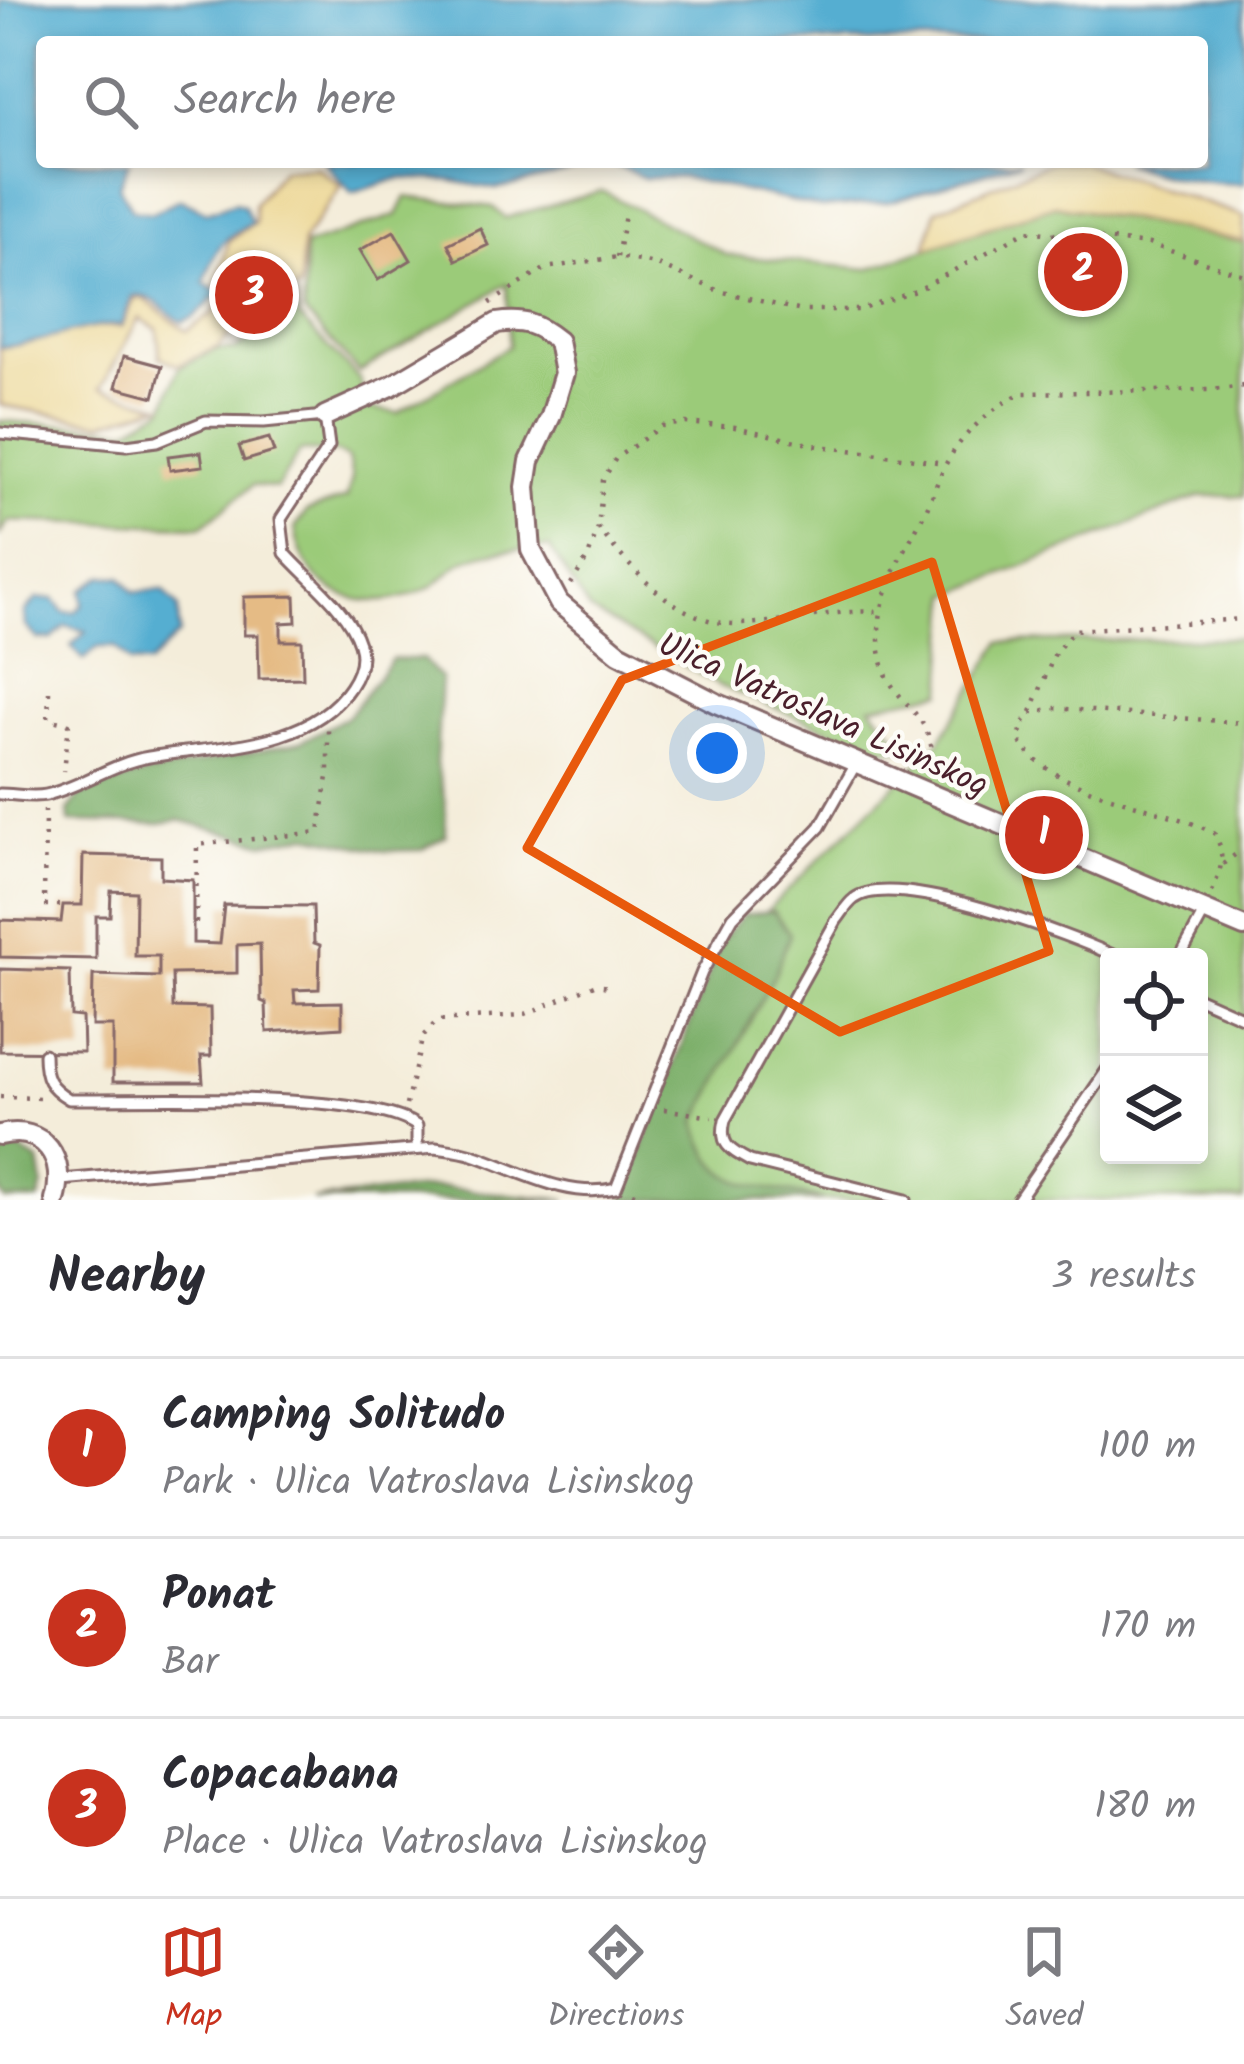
<!DOCTYPE html>
<meta charset="utf-8">
<style>
:root{--surface:#fff;--page:#f2f2f3;--text:#2b2b33;--muted:#7c7c81;--line:#e1e1e2;--accent:#c8321e}
body{margin:0;font-family:Kalam,sans-serif;background:var(--page);color:var(--text)}
.controls{position:absolute;right:36px;bottom:36px;display:grid;overflow:hidden;border-radius:12px;box-shadow:0 6px 18px #0003}
.controls button{width:108px;height:108px;display:grid;place-items:center;padding:0;border:0;border-bottom:3px solid var(--line);background:var(--surface);color:var(--text);font:60px sans-serif}
.you{position:absolute;left:717px;top:753px;width:42px;height:42px;margin:-30px;border:9px solid #fff;border-radius:50%;background:#1a73e8;box-shadow:0 0 0 18px #1a73e833}
.badge{display:grid;place-items:center;width:78px;height:78px;border-radius:50%;background:var(--accent);color:#fff;font-size:39px;font-weight:700}
.pin{position:absolute;translate:-50% -50%;border:6px solid #fff;box-shadow:0 3px 12px #0006}
.list{margin:0;padding:0;list-style:none}
h2{display:flex;justify-content:space-between;align-items:center;height:156px;margin:0;padding:0 48px;font-size:51px}
h2 small{font-size:39px;font-weight:400;color:var(--muted)}
.list li{display:grid;grid-template-columns:78px 1fr auto;gap:36px;align-items:center;box-sizing:border-box;height:180px;padding:0 48px;border-top:3px solid var(--line)}
.list b{display:block;font-size:45px;white-space:nowrap}
.list p{margin:0;font-size:39px;white-space:nowrap;color:var(--muted)}
.list em{font-size:39px;font-style:normal;color:var(--muted)}
.icon{flex:none;width:66px;height:66px;fill:none;stroke:currentColor;stroke-width:2;stroke-linecap:round;stroke-linejoin:round}
.map{position:relative;flex:none;width:1244px;height:1200px;overflow:hidden}
.search{position:absolute;background:var(--surface);box-shadow:0 6px 18px #0003;left:36px;right:36px;top:36px;height:132px;display:flex;align-items:center;gap:30px;box-sizing:border-box;padding:0 42px;border-radius:12px;color:var(--muted);font-size:45px}
.sheet{height:696px;background:var(--surface)}
nav{display:flex;justify-content:space-around;align-items:center;box-sizing:border-box;height:168px;border-top:3px solid var(--line);background:var(--surface);font-size:33px;color:var(--muted)}
nav a{display:grid;justify-items:center;gap:6px}
nav .on{color:var(--accent)}
.map>svg:first-child{display:block}
.green{fill:#9bcb79;stroke:#727552;stroke-width:3;fill-rule:evenodd}
.forest{fill:#7caf69;stroke:#63674a;stroke-width:3}
.sand{fill:#eeda9e;stroke:#9c7c64;stroke-width:3}
.water{fill:#54aed1;stroke:#4f667e;stroke-width:3}
.building{fill:#e5bb85}
.lines{fill:none;stroke-linecap:round;stroke-linejoin:round}
.service-casing{stroke:#866768;stroke-width:15}
.minor-casing{stroke:#866768;stroke-width:24}
.path{stroke:#866768;stroke-width:4.5;stroke-dasharray:3 9;stroke-linecap:butt}
.service{stroke:#fff;stroke-width:9}
.minor{stroke:#fff;stroke-width:18}
.marked{fill:none;stroke:#e8590c;stroke-width:9;stroke-linejoin:round}
.labels{text-anchor:middle;stroke-width:9;stroke-linejoin:round;paint-order:stroke}
.street-label{font-size:33px;fill:#4a1f2b;stroke:#fdfcf7}
</style>
<div class="map">
<svg width="1244" height="1200" viewBox="0 0 1244 1200">
<rect width="100%" height="100%" fill="#fdfcf7"/>
<filter id="ink" filterUnits="userSpaceOnUse"><feTurbulence type="fractalNoise" baseFrequency=".00833" numOctaves="2"/><feDisplacementMap in="SourceGraphic" scale="24" xChannelSelector="R" yChannelSelector="G"/><feConvolveMatrix kernelMatrix="1 2 1 2 8 2 1 2 1" color-interpolation-filters="sRGB"/></filter>
<filter id="wash" filterUnits="userSpaceOnUse"><feTurbulence type="fractalNoise" baseFrequency=".004" numOctaves="4" result="noise"/><feDisplacementMap in="SourceGraphic" scale="48" xChannelSelector="R" yChannelSelector="G"/><feGaussianBlur stdDeviation="2.7" result="paint"/><feColorMatrix in="noise" values="0 0 0 0 0 0 0 0 0 0 0 0 0 0 0 0 0 1.4 0 .05"/><feComposite in="paint" operator="in"/></filter>
<g filter="url(#wash)">
<rect width="100%" height="100%" fill="#f4edda"/>
<!-- green -->
<path class="green" d="M602,191L727,255L868,269L1055,205L1244,242V496H1201L950,595L943,692L871,706L907,749H877L720,686L589,610L549,547C525,550 488,549 466,560C452,566 443,581 429,588C370,617 304,598 295,528L307,511L347,498L352,478L348,458L335,452L300,451L277,488L253,485L202,526L9,521L0,534V421L128,429L164,408L179,368L219,349L235,350L248,341L242,332L265,303L295,295L299,317L360,380L367,408L398,413L509,346L507,284L359,372L304,312L305,246L397,215L406,197L493,207L505,218Z
M1244,638V1200H759L649,1155L750,927L939,742L1001,642ZM1109,957H1199V1155H1109Z"/>
<!-- forest -->
<path class="forest" d="M392,659H423L441,679L436,764L445,801L446,836L421,850L384,851L308,835L264,843L179,820L160,824L69,822L68,811L80,795L133,777L300,742L348,716Z
M773,911L790,934L775,974L697,1121C714,1199 764,1182 824,1200H623L721,940L743,915Z
M15,1147L39,1161L43,1185L39,1200H5L0,1192V1156Z
M435,1187L566,1200H312Z"/>
<!-- sand -->
<path class="sand" d="M1051,162H1080L1244,216V242L1055,205L926,249L936,210Z
M317,167L341,186L303,241L300,289L263,301L218,347L178,365L160,357L157,329L139,318L101,388L161,405L102,423L0,405V347C40,345 83,322 122,327L134,299L143,298L186,331L211,315L227,293L217,284L229,240L255,222L254,204L282,169Z"/>
<!-- water -->
<path class="water" d="M0,0H1244V184C1201,183 1164,178 1124,162H1202V42H42V162H129L119,186L132,210L152,213L180,199L207,212L235,202L244,205L252,223C218,240 217,248 204,283L220,293L193,318L182,322C165,312 153,293 132,296L122,325C82,324 41,345 0,347Z
M324,162H596L585,169L496,189L448,180L400,178L352,193Z
M607,162H1020L889,202L822,208L681,177L645,178Z
M103,576L121,577L134,592L163,590L178,607L179,634L149,664L130,663L115,647H98L84,660L71,646L86,631L65,626L52,639H38L26,626L25,612L37,599H54L64,612H75L83,605L82,590Z"/>
<g id="blocks">
<!-- building -->
<path class="building" d="M480,228L488,245L456,260L448,244Z
M394,231L411,260L378,280L360,250Z
M124,356L162,366L154,397L116,387Z
M269,438L274,452L244,461L239,446Z
M201,452L203,466L170,470L168,456Z
M295,596L296,622L281,623V641H302L303,678L259,679L258,635H244V597Z
M83,855L161,857V878L193,880V943L220,944L224,905L313,906L314,943L320,945L319,989L294,990L295,1003L342,1002V1027L267,1032L266,1003L261,1001L260,944L237,945V973L172,974L173,1007L210,1008L211,1056H201L203,1082H113V1026H92L93,975L159,977V956H135L136,892L111,891L110,916H96V959L0,957V920L61,922L63,905H82Z
M0,969L70,971L71,1016L82,1017L83,1052L0,1051Z"/>
</g>
</g>
<g filter="url(#ink)">
<use href="#blocks" fill-opacity="0" stroke="#866768" stroke-width="3"/>
<g class="lines">
<!-- service casing -->
<g class="service-casing">
<path id="service" d="M0,433L126,445L157,441L206,421L264,422L325,416L329,446L281,519L285,553C308,579 349,610 359,644C364,659 358,675 350,687C309,749 214,746 149,757C112,763 81,787 46,795C32,798 14,794 0,794
M1180,957L1206,909
M1199,998L1244,1018
M44,1054C44,1078 49,1087 69,1099C140,1100 368,1090 417,1126V1149
M61,1180L435,1148C448,1150 461,1151 473,1155C518,1170 568,1200 616,1188L702,972L733,917L820,827L857,762
M906,1200L750,1161C729,1150 719,1144 725,1120L836,921C841,915 847,904 854,899C894,868 1073,936 1117,957
M1018,1200L1109,1067"/>
</g>
<!-- minor casing -->
<g class="minor-casing">
<path id="minor" d="M325,416L391,386L497,323C524,319 537,324 558,341L564,373L551,416L530,461L526,487L531,550L559,603L619,653L716,703L1244,927
M0,1135C45,1124 67,1160 55,1200"/>
</g>
<!-- path -->
<path class="path" d="M617,257L626,210
M490,303L546,268L617,257L655,264L719,291L798,310H860L916,291L1026,231L1149,244L1244,275
M598,528C633,571 679,626 740,624C787,623 832,609 879,612
M571,584L588,557L598,528L603,480L616,458L662,426L686,423L735,427L813,445L945,463
M49,691L48,719L69,724L64,771
M1031,712L1055,653L1074,630L1244,619
M919,766L932,751C927,710 892,701 883,665C867,607 901,560 926,510C933,496 937,481 944,468C959,436 992,407 1022,393L1212,390L1244,386
M45,810L44,905H63
M1223,864L1236,854L1244,855
M1212,892C1221,870 1226,856 1215,834C1160,803 1051,795 1019,740L1022,724L1031,713L1054,708L1244,723
M196,923L197,845L319,832L328,777V727
M0,1097L42,1098
M406,1105L423,1036L438,1020L523,1015L594,985L610,987
M664,1109L712,1117
M632,1193L649,1200"/>
<!-- service -->
<use href="#service" class="service"/>
<!-- minor -->
<use href="#minor" class="minor"/>
</g>
</g>
<!-- marked area -->
<path class="marked" d="M932,562L1049,951L840,1032L527,848L622,680Z"/>
<g class="labels">
<!-- street labels -->
<g class="street-label">
<text transform="translate(824 713) rotate(24)" y="12">Ulica Vatroslava Lisinskog</text>
</g>
</g>
</svg>
<div class="controls">
<button><svg class="icon" aria-label="locate" viewBox="0 0 24 24"><circle cx="12" cy="12" r="6"/><path d="M12 2v4M12 18v4M2 12h4M18 12h4"/></svg></button>
<button><svg class="icon" aria-label="layers" viewBox="0 0 24 24"><path d="M12 4l9 5-9 5-9-5zM3 14l9 5 9-5"/></svg></button>
</div>
<div class="you"></div>
<div class="pin badge" style="left:1044px;top:835px">1</div>
<div class="pin badge" style="left:1083px;top:272px">2</div>
<div class="pin badge" style="left:254px;top:295px">3</div>
<div class="search"><svg class="icon" aria-label="search" viewBox="0 0 24 24"><circle cx="10" cy="10" r="6"/><path d="M15 15l6 6"/></svg>Search here</div>
</div>
<section class="sheet">
<h2>Nearby<small>3 results</small></h2>
<ul class="list">
<li><span class="badge">1</span><div><b>Camping Solitudo</b><p>Park · Ulica Vatroslava Lisinskog</p></div><em>100 m</em></li>
<li><span class="badge">2</span><div><b>Ponat</b><p>Bar</p></div><em>170 m</em></li>
<li><span class="badge">3</span><div><b>Copacabana</b><p>Place · Ulica Vatroslava Lisinskog</p></div><em>180 m</em></li>
</ul>
</section>
<nav>
<a class="on"><svg class="icon" aria-label="map" viewBox="0 0 24 24"><path d="M3 6l6-2 6 2 6-2v14l-6 2-6-2-6 2zM9 4v14M15 6v14"/></svg>Map</a>
<a><svg class="icon" aria-label="directions" viewBox="0 0 24 24"><path d="M12 3l9 9-9 9-9-9zM9 14v-3h6M13 9l2 2-2 2"/></svg>Directions</a>
<a><svg class="icon" aria-label="saved" viewBox="0 0 24 24"><path d="M7 4h10v16l-5-4-5 4z"/></svg>Saved</a>
</nav>
